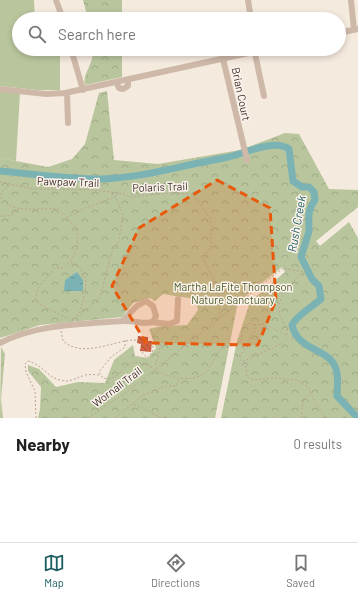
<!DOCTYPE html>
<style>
:root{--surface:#fff;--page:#f6f6f6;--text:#222;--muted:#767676;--line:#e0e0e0;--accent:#1b5d61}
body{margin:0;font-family:Barlow,sans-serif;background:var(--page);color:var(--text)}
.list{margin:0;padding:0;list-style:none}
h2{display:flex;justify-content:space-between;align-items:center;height:52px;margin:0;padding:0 16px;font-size:17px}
h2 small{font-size:13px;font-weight:400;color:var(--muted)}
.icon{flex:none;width:22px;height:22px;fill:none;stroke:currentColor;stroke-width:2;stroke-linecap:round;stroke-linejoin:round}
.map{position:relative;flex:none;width:358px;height:418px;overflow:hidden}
.search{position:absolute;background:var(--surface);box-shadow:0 2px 6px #0003;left:12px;right:12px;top:12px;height:44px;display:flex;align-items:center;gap:10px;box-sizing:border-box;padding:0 14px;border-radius:22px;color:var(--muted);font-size:15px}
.sheet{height:124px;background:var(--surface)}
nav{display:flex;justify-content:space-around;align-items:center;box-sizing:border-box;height:56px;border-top:1px solid var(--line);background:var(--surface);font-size:11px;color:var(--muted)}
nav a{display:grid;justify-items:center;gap:2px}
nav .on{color:var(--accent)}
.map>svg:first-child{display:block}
.green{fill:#b9c69d}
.forest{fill:url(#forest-crowns)}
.water{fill:url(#water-ripples)}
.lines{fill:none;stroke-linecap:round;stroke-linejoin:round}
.river{stroke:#7bb3b5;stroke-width:7}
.building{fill:url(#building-back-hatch)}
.path{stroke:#bba393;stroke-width:1;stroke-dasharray:2 2;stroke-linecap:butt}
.minor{stroke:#ceb9a9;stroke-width:6}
.marked{fill:#e8590c;fill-opacity:0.2;stroke:#e8590c;stroke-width:3;stroke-dasharray:8 5;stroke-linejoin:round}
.labels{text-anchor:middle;stroke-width:3;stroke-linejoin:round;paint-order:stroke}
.street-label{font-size:11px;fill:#3b2f29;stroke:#fcf4ec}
.park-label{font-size:11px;fill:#4a5c2b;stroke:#fcf4ec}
.water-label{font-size:12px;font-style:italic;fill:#1b5d61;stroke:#fcf4ec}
</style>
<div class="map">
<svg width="358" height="418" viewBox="0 0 358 418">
<defs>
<pattern id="forest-crowns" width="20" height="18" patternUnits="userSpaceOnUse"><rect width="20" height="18" fill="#b9c69d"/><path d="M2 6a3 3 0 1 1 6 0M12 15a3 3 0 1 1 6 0" fill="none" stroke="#a0aa87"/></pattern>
<pattern id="water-ripples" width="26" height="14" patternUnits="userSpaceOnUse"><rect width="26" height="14" fill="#7bb3b5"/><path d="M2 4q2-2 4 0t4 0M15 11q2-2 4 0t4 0" fill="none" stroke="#669293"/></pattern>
<pattern id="building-back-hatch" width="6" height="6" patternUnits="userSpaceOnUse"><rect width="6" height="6" fill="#d06242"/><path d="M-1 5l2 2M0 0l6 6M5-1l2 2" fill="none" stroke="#aa5137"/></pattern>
</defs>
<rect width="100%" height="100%" fill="#f5eade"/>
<!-- green -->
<path class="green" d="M0,0H34L35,19H19V49H60V90H38L0,86Z
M0,91L20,93L16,161L0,158Z"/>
<!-- forest -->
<path class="forest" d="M83,0H122V19H88Z
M93,49H122V77L85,85C82,74 94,64 93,49Z
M107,91L114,160L158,164L240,150L285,133L299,134L329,189L358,190V207L316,241L320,246L349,222L358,238V418H221L237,341L250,302L285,272L282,267L238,302L215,418H38L40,409L41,387L28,371V365L39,369L56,387L78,382L105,383L114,360L133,345L135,356L148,358L156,348L149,329L162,326L187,325L198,310L195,299L163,294L155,301L150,298L133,303L122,317L40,325L0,338V158L48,167L72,159L85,144L99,93Z
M1,347L5,354L1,399L3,418H0Z"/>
<!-- water -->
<path class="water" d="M77,272L83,280V291H64L65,280Z"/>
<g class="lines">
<!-- river -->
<path class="river" d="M0,171C33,174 67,179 101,179C142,178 183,165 224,158C242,155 272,138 289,149L293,181L302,187H309L314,192L315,200C307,211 309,217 309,230C308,237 303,249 301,257L312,279L319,286L321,299C310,309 299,313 292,325C298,352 329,347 336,369C339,378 337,387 337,396L358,418"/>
</g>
<!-- building -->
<path class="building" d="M138,336L148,337V341H152L151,352L140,351L141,344L137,343Z"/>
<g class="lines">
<!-- path -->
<path class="path" d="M0,182L34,189L94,190L125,194L129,197L170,193L193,194L211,220V246L206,254L204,261L215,282L219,298L220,318
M9,185L0,194C6,216 42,207 59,209C64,215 71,221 75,228C82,241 74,259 64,268H55C47,278 35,287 36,300L41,305L69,319
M0,216H9L20,208
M67,218L85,208L115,197
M71,262C93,274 86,293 79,313
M74,319L98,300L102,290L111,254L119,241L123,215L114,193
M254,325L264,324L286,335
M61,331L63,341C84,359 113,340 136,340
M154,335L160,329L159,327
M287,335C287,326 283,323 280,315C274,300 293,281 303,272
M125,340V347L111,357L99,372L103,378C127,383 119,350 153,368
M154,342L161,343L155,367
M142,352L147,358L152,353L154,340L151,328
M245,362L247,377L253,380L271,378L297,380L309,388L315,402L326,418
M155,369C167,378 195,384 207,371C213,364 215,354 222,348C252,343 234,338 248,323L253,324L255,330L240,356V359L242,362L281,344L288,337
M134,404L162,418
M36,418L35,391L26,372L25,364L28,361C43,365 47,377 60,380C70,383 76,378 85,375C89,374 96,375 101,375
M68,418H76
M88,418L128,391L283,268L303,272L306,270
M115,418L142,396L165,386H176L179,378
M272,418H275
M301,418L303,401L311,393"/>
<!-- minor -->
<path class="minor" d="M56,0L63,19
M248,0L251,19
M351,0L354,30
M339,33L357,29
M71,49L83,90
M254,49L264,96
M223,59L247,160
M116,82L119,88L123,89L128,86V80
M0,89L46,94L65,93L267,49
M67,93L68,123
M151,322L169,324L177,321L178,299
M0,343C36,324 83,324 123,321C133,320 144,325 153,322L156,316L153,306L146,301L137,306L122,321"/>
</g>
<!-- marked area -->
<path class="marked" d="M217,180L270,208L276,300L258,345L146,343L112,286L139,228Z"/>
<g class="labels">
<!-- street labels -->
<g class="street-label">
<text transform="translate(241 94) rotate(78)" y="4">Brian Court</text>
<text transform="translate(68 182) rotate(2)" y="4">Pawpaw Trail</text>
<text transform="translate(160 187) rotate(-2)" y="4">Polaris Trail</text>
<text transform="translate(117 387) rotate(-37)" y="4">Wornall Trail</text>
</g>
<!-- park labels -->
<g class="park-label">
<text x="233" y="291">Martha LaFite Thompson<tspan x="233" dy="13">Nature Sanctuary</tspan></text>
</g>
<!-- water labels -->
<g class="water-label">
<text transform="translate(297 224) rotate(-80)" y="4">Rush Creek</text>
</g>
</g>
</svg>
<div class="search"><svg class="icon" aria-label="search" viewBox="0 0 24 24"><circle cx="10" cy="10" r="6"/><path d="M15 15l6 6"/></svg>Search here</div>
</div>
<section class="sheet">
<h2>Nearby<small>0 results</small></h2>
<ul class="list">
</ul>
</section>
<nav>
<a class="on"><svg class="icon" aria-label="map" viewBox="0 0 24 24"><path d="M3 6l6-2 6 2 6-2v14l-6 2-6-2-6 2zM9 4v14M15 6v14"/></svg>Map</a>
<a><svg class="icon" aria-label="directions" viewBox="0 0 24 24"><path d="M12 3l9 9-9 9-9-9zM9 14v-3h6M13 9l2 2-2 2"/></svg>Directions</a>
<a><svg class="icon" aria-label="saved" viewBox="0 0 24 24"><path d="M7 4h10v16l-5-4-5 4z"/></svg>Saved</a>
</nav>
